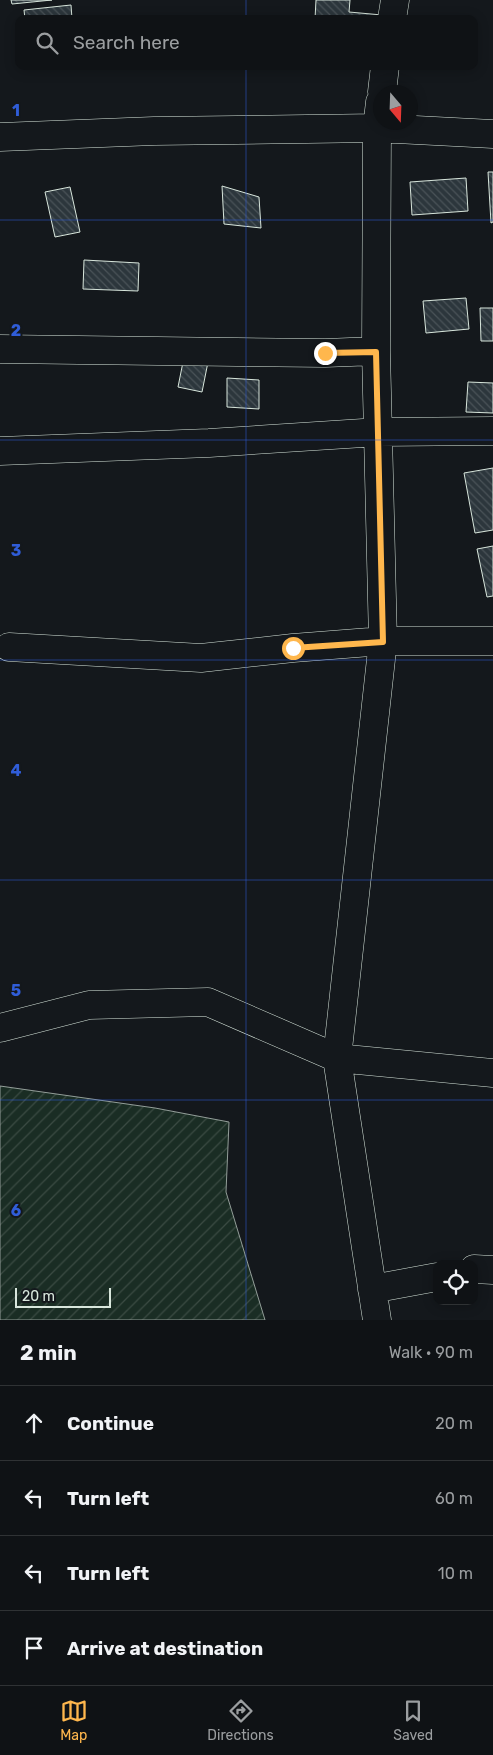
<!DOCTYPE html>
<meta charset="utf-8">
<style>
:root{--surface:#0f1215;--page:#1d2022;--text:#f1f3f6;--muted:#9b9ea0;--line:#2f3234;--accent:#ffb74d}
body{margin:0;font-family:Rubik,sans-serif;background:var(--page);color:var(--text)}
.controls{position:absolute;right:15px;bottom:15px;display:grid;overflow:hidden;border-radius:10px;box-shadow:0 2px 12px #0003}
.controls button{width:45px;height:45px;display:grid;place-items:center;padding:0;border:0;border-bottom:1px solid var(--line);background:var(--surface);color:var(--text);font:25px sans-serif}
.compass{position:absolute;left:373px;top:85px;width:45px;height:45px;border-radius:50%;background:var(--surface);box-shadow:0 2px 12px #0003;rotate:161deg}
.scale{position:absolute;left:15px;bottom:12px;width:96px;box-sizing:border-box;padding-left:5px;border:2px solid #d8e6dc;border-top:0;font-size:14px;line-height:18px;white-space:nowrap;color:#d8e6dc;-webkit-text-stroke:4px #14181c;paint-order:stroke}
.stop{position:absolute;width:15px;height:15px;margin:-11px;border:4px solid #ffb74d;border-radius:50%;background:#fff}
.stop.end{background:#ffb74d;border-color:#fff;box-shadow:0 1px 5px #0008}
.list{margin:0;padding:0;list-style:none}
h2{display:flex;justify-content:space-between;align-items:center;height:65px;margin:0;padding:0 20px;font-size:21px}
h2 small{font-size:16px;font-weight:400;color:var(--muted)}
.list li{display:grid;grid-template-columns:32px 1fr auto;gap:15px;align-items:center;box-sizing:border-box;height:75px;padding:0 20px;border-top:1px solid var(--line)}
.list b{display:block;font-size:19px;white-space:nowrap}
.list em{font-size:16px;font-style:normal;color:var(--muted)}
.icon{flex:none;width:28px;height:28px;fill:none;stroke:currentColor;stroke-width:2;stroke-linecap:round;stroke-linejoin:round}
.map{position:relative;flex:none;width:493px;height:1320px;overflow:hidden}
.search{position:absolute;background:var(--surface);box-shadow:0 2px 12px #0003;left:15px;right:15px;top:15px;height:55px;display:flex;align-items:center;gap:12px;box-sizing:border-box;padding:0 18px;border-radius:10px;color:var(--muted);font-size:19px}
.sheet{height:365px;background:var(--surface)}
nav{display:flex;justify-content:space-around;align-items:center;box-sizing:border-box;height:70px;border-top:1px solid var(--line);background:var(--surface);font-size:14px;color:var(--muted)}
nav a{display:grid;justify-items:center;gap:2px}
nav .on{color:var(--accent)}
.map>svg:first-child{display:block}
.garden{fill:url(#garden-furrows);stroke:#939e99}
.building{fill:url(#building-back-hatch);stroke:#d8e6dc}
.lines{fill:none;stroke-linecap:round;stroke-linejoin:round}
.minor-casing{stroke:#d8e6dc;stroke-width:29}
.minor{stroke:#14181c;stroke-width:28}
.route{stroke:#ffb74d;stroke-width:6}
.grid{fill:none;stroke:#305dd8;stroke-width:1;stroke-opacity:0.55}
.grid-label{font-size:16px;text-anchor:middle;font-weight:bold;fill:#305dd8;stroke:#14181c;stroke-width:4;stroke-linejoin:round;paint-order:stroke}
</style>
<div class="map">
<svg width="493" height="1320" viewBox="0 0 493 1320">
<defs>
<pattern id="garden-furrows" width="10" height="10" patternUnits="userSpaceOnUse" patternTransform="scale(1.25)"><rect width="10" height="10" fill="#1a2d24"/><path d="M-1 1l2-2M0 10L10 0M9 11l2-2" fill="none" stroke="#3b4b43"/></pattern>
<pattern id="building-back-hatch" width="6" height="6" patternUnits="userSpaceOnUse" patternTransform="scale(1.25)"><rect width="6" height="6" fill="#2c363c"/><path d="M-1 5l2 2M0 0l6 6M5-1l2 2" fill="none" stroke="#4a5358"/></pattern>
</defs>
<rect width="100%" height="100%" fill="#14181c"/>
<!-- garden -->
<path class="garden" d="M0,1086L155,1108L229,1122L226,1192L265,1320H0Z"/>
<!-- building -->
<path class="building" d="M11,0H52L12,4Z
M316,0H350L349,12L382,15V19H315Z
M71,5L72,19H25L24,10Z
M434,66H467V69H434Z
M488,172H493V222L491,223Z
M466,178L468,211L412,215L410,182Z
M222,186L259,197L261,228L224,224Z
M70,187L80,232L55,237L45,192Z
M84,260L139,263L138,291L83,289Z
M466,298L469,329L426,333L423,301Z
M480,308H493V341H481Z
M184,357L208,362L202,392L178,387Z
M227,378L259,380V409L227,407Z
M468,382L493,383V413L466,412Z
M493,468V530L475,533L464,473Z
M493,546V596L487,597L477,549Z"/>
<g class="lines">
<!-- minor casing -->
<g class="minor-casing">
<path id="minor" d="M392,19L395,0
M382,92L385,66
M0,137L154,131L377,128L493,134
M0,349L325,353L376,351
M0,451L209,443L379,432L493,431
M9,647L201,658L293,648L383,641H493
M0,1028L89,1005L208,1002L337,1058L493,1073
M474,1269L493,1270
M372,1289L437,1277
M377,1320L337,1058L383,641L376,351L377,128L380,102"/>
</g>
<!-- minor -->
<use href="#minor" class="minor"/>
</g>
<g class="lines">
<!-- route -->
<path class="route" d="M293,648L383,642L376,352L325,353"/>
</g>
<!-- grid -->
<path class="grid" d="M246,0V19M246,66V1320M0,220H493M0,440H493M0,660H493M0,880H493M0,1100H493"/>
<g class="grid-label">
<text x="16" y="116">1</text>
<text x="16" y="336">2</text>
<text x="16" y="556">3</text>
<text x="16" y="776">4</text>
<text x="16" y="996">5</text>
<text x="16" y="1216">6</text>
</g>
</svg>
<div class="controls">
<button><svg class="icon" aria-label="locate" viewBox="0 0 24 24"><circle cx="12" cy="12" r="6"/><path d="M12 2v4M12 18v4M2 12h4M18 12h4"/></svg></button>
</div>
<svg class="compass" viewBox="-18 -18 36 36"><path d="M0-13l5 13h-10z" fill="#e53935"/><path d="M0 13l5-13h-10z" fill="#9b9ea0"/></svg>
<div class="scale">20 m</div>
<div class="stop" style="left:293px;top:648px"></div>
<div class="stop end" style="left:325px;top:353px"></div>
<div class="search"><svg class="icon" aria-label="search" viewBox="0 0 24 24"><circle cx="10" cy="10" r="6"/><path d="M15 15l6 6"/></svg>Search here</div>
</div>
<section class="sheet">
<h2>2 min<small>Walk · 90 m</small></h2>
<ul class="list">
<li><svg class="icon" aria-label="ahead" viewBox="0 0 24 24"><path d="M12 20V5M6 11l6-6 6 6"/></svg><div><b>Continue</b></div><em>20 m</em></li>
<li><svg class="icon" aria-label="left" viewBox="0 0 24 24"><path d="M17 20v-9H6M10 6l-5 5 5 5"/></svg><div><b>Turn left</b></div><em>60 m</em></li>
<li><svg class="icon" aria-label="left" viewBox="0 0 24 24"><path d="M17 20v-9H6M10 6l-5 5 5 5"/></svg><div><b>Turn left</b></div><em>10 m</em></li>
<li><svg class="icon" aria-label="arrive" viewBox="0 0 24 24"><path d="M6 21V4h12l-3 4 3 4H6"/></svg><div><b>Arrive at destination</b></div></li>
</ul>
</section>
<nav>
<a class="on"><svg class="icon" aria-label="map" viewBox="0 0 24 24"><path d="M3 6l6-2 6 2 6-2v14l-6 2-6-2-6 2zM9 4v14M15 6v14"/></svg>Map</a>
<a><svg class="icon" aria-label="directions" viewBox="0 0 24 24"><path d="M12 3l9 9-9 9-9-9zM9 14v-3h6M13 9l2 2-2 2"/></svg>Directions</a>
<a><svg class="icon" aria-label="saved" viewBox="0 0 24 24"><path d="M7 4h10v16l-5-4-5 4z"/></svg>Saved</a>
</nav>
